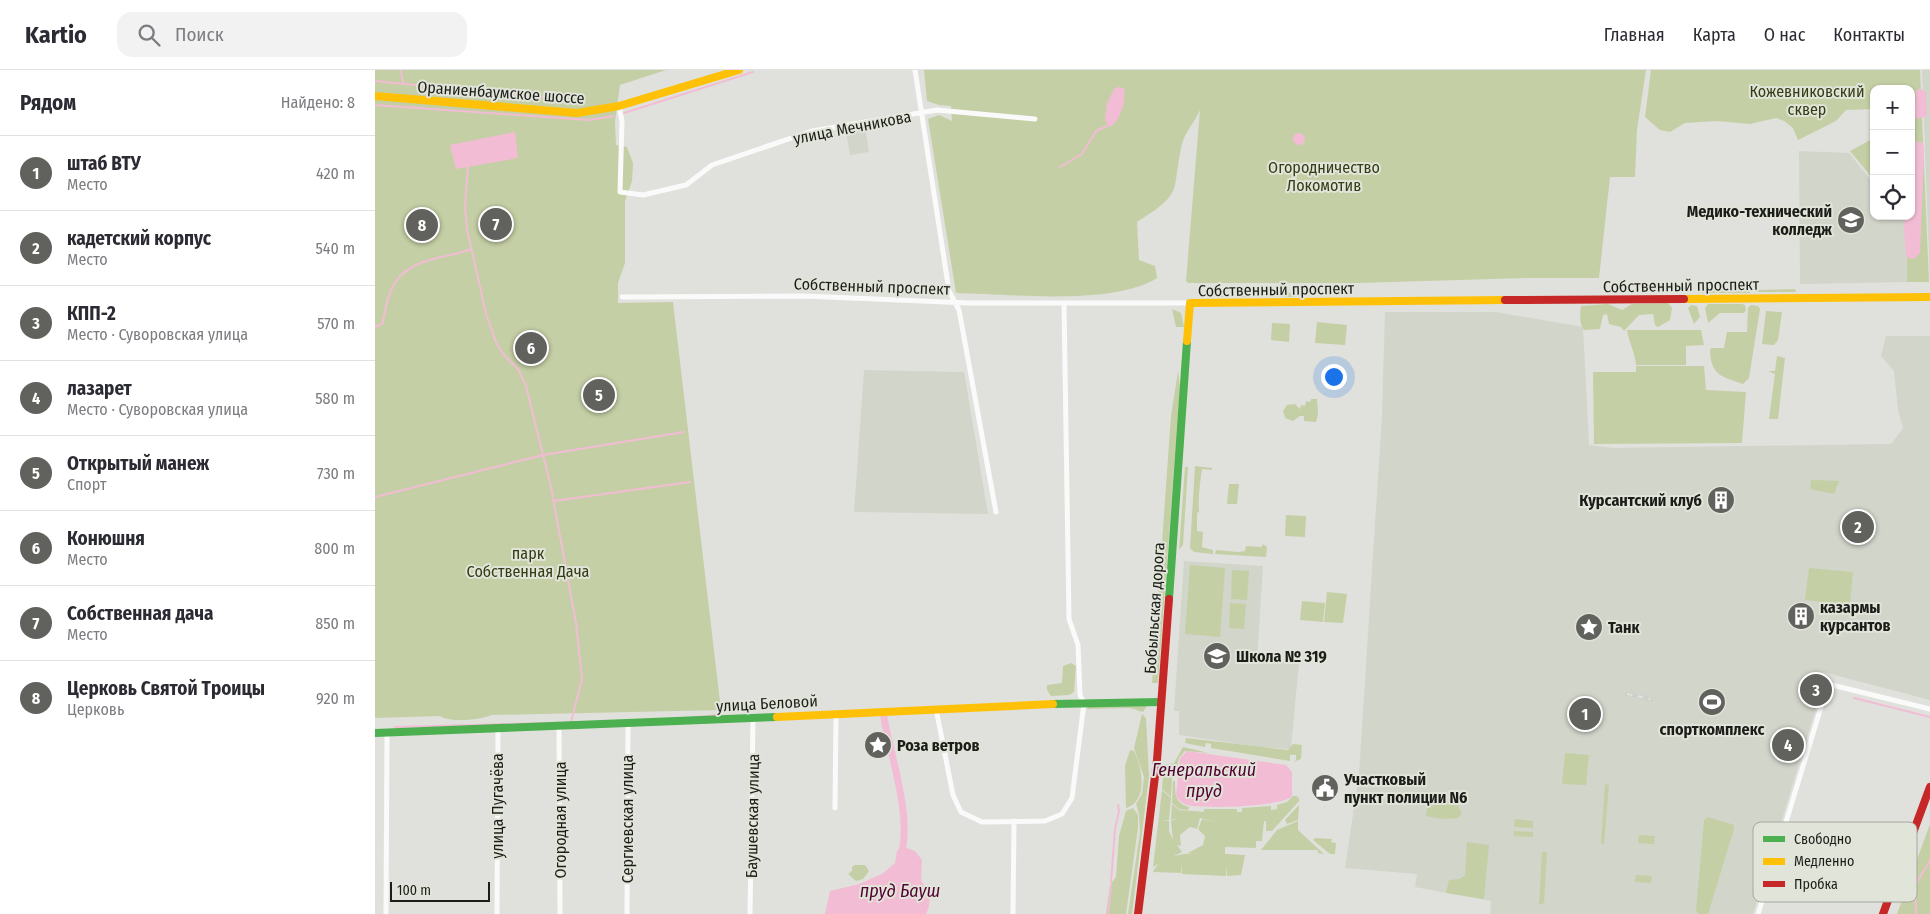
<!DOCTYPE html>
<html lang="ru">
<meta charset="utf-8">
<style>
:root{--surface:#fff;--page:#f2f2f3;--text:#2b2b33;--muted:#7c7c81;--line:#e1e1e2;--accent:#61625d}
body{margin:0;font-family:"Fira Sans Condensed",sans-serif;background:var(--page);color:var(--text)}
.controls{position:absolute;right:15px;top:15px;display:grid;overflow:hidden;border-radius:10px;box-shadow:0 1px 4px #0004}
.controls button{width:45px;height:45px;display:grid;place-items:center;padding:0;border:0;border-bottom:1px solid var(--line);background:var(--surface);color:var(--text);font:25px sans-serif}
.scale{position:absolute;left:15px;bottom:12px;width:100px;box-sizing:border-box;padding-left:5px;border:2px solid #1c1d19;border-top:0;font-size:14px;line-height:18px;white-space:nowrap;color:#1c1d19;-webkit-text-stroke:4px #e1e4d9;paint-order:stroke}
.you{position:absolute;left:958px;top:306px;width:18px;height:18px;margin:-12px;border:4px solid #fff;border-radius:50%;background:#1a73e8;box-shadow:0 0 0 8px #1a73e833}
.badge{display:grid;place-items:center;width:32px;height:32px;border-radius:50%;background:var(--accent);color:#fff;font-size:16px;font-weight:700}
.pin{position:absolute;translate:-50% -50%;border:2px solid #fff;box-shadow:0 1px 5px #0006}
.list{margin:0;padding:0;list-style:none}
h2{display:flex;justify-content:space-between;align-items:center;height:65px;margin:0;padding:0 20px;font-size:21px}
h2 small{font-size:16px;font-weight:400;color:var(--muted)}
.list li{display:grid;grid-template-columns:32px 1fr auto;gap:15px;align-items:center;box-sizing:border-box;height:75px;padding:0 20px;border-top:1px solid var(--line)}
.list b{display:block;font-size:19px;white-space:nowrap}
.list p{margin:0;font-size:16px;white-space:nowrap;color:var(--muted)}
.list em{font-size:16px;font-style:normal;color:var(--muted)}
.icon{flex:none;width:28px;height:28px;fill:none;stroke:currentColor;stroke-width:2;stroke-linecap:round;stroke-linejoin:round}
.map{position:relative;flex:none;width:1555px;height:844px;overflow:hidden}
header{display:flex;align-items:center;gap:30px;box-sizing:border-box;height:70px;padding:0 25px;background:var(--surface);border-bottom:1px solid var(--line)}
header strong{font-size:24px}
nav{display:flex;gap:28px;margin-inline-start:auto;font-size:18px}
.search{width:350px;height:45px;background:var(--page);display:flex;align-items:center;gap:12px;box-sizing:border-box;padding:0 18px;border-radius:15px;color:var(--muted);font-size:19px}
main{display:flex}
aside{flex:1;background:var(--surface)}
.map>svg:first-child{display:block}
.built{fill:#d2d5ca}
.green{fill:#c5cfa5}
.water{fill:#f2bdd4}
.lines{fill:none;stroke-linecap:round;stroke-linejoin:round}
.stream{stroke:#f2bdd4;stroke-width:2}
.canal{stroke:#f2bdd4;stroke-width:7}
.street{stroke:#fafafa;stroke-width:5}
.fast{stroke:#4caf50;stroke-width:8}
.slow{stroke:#ffc107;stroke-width:8}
.jam{stroke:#c62828;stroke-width:8}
.rail-casing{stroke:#cecfcd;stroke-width:4}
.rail{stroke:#e1e4d9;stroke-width:2;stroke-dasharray:5.5;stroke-linecap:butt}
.labels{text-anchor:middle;stroke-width:4;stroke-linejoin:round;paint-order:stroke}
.park-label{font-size:16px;fill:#343c14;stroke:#e1e4d9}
.street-label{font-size:16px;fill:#1c1d19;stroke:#e1e4d9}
.poi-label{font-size:16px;font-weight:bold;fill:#1c1d19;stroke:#e1e4d9;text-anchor:start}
.water-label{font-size:18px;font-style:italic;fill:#530033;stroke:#e1e4d9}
.key{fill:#e1e4d9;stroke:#a6a89f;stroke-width:1}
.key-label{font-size:14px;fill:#1c1d19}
</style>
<header>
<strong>Kartio</strong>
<div class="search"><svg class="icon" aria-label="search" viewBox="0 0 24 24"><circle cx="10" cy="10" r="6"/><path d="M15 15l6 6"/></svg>Поиск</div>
<nav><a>Главная</a><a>Карта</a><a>О нас</a><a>Контакты</a></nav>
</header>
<main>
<aside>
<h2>Рядом<small>Найдено: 8</small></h2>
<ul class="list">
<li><span class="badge">1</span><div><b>штаб ВТУ</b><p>Место</p></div><em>420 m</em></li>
<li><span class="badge">2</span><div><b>кадетский корпус</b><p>Место</p></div><em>540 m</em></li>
<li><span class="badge">3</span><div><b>КПП-2</b><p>Место · Суворовская улица</p></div><em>570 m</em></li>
<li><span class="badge">4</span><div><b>лазарет</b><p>Место · Суворовская улица</p></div><em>580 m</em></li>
<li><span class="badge">5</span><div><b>Открытый манеж</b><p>Спорт</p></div><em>730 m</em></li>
<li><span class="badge">6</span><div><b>Конюшня</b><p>Место</p></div><em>800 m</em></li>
<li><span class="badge">7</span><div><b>Собственная дача</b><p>Место</p></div><em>850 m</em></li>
<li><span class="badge">8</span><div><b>Церковь Святой Троицы</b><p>Церковь</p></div><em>920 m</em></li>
</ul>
</aside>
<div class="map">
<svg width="1555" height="844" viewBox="0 0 1555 844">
<rect width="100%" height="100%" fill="#e0e1dc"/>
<!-- built -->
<path class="built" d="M1547,0H1555V211Z
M490,58L494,82L475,85L471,61Z
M1424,81L1474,83L1499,114V146H1526L1531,153L1532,212L1425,214Z
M1010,242H1121L1208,257L1214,375L1238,378L1516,374L1528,358L1523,340L1519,301L1506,286L1511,266H1555V630L1448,602V622H1446L1378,844H1115L1116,831L1040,817L1042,804L970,798L984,704L1007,345Z
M489,300L589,302L613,444L479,442Z
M809,491L888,496L882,589L924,592L916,679L885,677L804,665V641H799Z"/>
<!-- green -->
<path class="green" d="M0,0H291L245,15L240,52L241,75L252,77L258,93L257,111L250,131V193L243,213V233L298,232L346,640L117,645C103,650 78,653 64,646L0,648Z
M549,0H1271L1262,60L1260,107H1235L1224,208H1154L983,213H813L811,211L825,40C820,52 810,62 807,74C796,123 810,122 762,152L764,190L780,196L782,208C738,236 635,224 581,223L553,49L564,45L577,51L576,36L564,35L552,31Z
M1276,0H1545L1554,212H1532V152L1527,146H1536V19H1499V39L1471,40L1461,51L1423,70L1418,58L1409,51L1401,48L1375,54L1342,51L1310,53L1295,62L1285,60L1270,47Z
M1499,68V110L1475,81Z
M1420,219L1421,222H1380V220Z
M1248,220H1313L1312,222H1248Z
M1326,220H1375V223H1326Z
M921,223V227H845V224Z
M1293,233L1297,238L1295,250L1283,257L1280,255L1278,244L1264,245L1249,261L1246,257L1234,254L1232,244L1228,245L1225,259L1209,260C1204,254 1205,243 1206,236L1233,234L1247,240L1257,234Z
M1333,234H1367L1370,235L1371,240L1369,243H1345L1333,253L1330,238Z
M1316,235L1322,236L1325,247L1319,254L1313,238Z
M1376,235L1383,236L1385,239L1374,308L1368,314C1348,307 1336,306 1335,281L1336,278H1349L1352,262H1372L1373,238Z
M797,239L806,243L809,257H801Z
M1391,241L1407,242L1403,270L1399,275L1387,274Z
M942,252L972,255L970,275L940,273Z
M897,253L915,254L914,272L896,270Z
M1252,260H1326L1329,275L1311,276V295H1261C1260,282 1254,273 1252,260Z
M1402,286L1410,288L1403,349H1394L1400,304L1393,301H1400Z
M1261,296H1329L1331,320L1371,322L1367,373L1219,374L1218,302H1261Z
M803,301L805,317L783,613H777L796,346Z
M936,329H942L943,344L941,352L929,351V346H925L918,351L910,348L908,341L912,335L920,334L925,339L926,335L930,336L931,331L935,332Z
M820,396L837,398V400L827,399C825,414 823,426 824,442L822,443V461L828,462L827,477L838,480V484L819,482L815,478Z
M810,397H813L808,475L804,480Z
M1436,410H1439L1464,411L1459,424L1435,419Z
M854,414H864L862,434H852Z
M911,445L931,446L930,467L910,466Z
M888,474L892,477L891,487L840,484L841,480L863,482L870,481L871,476L887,477Z
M815,495L850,498L845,567L810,564Z
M1434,498L1478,502L1475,535L1430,530Z
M857,500L874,501L872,530L856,529Z
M952,522L972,524L968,553L949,552Z
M927,531L950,533L948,552L925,550Z
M855,533L871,534L869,559L854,558Z
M696,593L701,596L699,622L694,625L676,626L672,620V615L687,613L688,596Z
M772,636L768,642L755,638L712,639L713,637Z
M767,644L771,648L774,706L757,844H753L765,762L764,744L761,734L767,724L769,707L759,678Z
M811,668L913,680L918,674L927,675L926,689L918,692L921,690V685H915V691L836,678V674L831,673L830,677L810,673Z
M808,677L834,683L810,681L804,688L801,702H799V693Z
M755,680L759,681C767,696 774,731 751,738L750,696Z
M1190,683L1214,685L1211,715L1187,714Z
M798,693L796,727L787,719L789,695Z
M798,711H800C800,724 800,733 814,737L813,740L804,739L797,733Z
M1230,714L1234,715L1229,774L1226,773Z
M787,720L796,728L794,750H788L794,751V761L798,770L796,751L802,748L796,750L797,734L804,740L846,743L829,742V739H862V742H867V738L896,736V740L902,739V735L912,732L918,726H923L921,729L924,727V731L897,761H891V751H889L887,771H881V778L850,777V784L870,785L866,805L852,806L851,795L844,785L851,795V806L807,804L806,794V803L778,802C783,789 807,782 818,784L813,783L828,775L830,766L823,759L827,749L845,753L825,748L822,759L815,757L805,765L806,776L802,775L807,782L778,797Z
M1068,726L1082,734L1087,743L1083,748L1067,749L1051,746C1051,735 1058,728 1068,726Z
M924,735L923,750L912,754L910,750Z
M758,738L763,745V758L751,844H731L735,815L741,807L744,766L751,741Z
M1333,747L1359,755V759L1333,844H1324L1321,841L1329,750Z
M1140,749L1158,751V758L1139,757Z
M923,751V760L949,784L943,783V780H886L902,760Z
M1555,754V844H1522Z
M1139,761L1158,762V767L1139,766Z
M1264,765L1280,766L1279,774L1263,773Z
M940,768L957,769L956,772L961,773L960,784H955L938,770Z
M1092,772L1114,775L1109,829L1071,823L1074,810L1085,809L1090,805Z
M1167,782H1172L1169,833L1164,835Z
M480,795H490L494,801L488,809L481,811L473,804L477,801V797Z
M1261,805L1277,806L1276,813L1260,812Z"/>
<!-- water -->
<path class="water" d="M743,17L749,18C751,30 746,52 734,57L730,50L732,33L739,19Z
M1546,19L1551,22L1552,46L1543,49L1539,47L1541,20Z
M140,62L143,88L81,99L75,75Z
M918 69a6 6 0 1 1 12 0a6 6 0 1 1-12 0Z
M1538,71L1548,73L1549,82L1545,183L1539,189L1531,187L1528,146H1536Z
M812,681L911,695L917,702V726C908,737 828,739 812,735C807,733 803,730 801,725L805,688Z
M526,776L540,781L547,790L546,810C552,823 559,827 551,844H450L455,821L484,814L507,804L520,793L522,781Z"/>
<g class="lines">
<!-- stream -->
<path class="stream" d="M25,0L29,14
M0,11L194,30
M0,35L214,50L239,46
M249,43L378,2
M93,97L90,136L92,159L111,244L121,272L128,284L143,299L151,316L176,417L201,553L207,609L196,652
M685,97L707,84L721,61L732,56
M0,257L8,253C13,215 23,197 62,188C74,185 84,184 96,179
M0,427L168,385L309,362
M179,431L315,412
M1479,628L1555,647
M309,648L342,645
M247,651L285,649
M20,657L213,652
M736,812L740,759L744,741L743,735
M733,844L736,815
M1541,844L1540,815L1555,791"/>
<!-- canal -->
<path class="canal" d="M509,648C516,686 534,739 528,776"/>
<!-- street -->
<path class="street" d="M540,0L574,221L584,240L621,442
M244,36L247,51L245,122L268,125L311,115L337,95L437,61L562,40L660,49
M247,227L429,226L594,233H815
M561,639L578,725L586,742L607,752L670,751L687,744L697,728L709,633L705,625L703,575L694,549L689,234
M184,657L185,844
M460,738L461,644
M11,844L12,662
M122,844L123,658
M252,844L253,654
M375,844L378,647
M638,844L639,751
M1383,844L1453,614L1555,639"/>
<!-- fast -->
<path class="fast" d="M794,529L812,271
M678,634L786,632
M0,663L402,647"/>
<!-- slow -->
<path class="slow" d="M0,26L202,43L244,36L364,0
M1309,229L1555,227
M812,271L815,233L1130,230
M402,647L678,634"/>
<!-- jam -->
<path class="jam" d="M1130,230L1309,229
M763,844L782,690L794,529
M1508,844L1555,717"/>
<!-- rail casing -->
<g class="rail-casing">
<path id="rail" d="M1252,624L1276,629"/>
</g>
<!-- rail -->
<use href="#rail" class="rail"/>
</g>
<!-- icons -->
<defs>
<g id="university-disc" transform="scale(1.4375)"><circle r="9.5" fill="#61625d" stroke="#e1e4d9"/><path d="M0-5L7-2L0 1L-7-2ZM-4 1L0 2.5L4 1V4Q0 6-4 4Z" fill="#fff"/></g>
<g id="building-disc" transform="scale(1.4375)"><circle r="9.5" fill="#61625d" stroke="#e1e4d9"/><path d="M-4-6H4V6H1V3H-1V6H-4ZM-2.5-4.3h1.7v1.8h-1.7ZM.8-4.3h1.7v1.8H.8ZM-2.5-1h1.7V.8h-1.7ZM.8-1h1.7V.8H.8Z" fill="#fff"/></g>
<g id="sight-disc" transform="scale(1.4375)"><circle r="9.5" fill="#61625d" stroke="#e1e4d9"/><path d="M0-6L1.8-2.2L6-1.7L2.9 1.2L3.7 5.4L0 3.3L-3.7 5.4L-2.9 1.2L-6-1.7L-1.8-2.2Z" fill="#fff"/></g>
<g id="school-disc" transform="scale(1.4375)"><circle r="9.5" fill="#61625d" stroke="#e1e4d9"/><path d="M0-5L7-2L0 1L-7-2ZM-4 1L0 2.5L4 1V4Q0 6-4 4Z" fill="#fff"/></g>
<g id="stadium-disc" transform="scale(1.4375)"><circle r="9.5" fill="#61625d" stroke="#e1e4d9"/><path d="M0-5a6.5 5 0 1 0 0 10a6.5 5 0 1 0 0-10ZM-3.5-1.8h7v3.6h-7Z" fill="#fff"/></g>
<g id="civic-disc" transform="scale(1.4375)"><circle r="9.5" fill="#61625d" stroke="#e1e4d9"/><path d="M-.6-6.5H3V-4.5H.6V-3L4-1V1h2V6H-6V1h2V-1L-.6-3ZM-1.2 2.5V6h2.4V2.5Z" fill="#fff"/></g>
</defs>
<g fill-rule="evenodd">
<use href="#university-disc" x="1476" y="150"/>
<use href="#building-disc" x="1346" y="430"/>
<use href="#building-disc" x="1426" y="546"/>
<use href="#sight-disc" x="1214" y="557"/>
<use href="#school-disc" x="842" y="586"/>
<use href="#stadium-disc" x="1337" y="632"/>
<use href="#sight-disc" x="503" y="675"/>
<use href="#civic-disc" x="950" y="718"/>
</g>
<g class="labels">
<!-- park labels -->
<g class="park-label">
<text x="1432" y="27">Кожевниковский<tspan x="1432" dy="18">сквер</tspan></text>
<text x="949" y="103">Огородничество<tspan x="949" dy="18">Локомотив</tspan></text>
<text x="153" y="489">парк<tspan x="153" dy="18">Собственная Дача</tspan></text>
</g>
<!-- street labels -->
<g class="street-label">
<text transform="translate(126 22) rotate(4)" y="6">Ораниенбаумское шоссе</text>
<text transform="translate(477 57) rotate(-11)" y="6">улица Мечникова</text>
<text transform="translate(1306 215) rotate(-1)" y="6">Собственный проспект</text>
<text transform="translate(497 216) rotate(2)" y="6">Собственный проспект</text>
<text transform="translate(901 219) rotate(-1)" y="6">Собственный проспект</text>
<text transform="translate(779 538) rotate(-86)" y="6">Бобыльская дорога</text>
<text transform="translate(392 633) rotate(-3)" y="6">улица Беловой</text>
<text transform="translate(122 736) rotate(-90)" y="6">улица Пугачёва</text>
<text transform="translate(377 746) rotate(-89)" y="6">Баушевская улица</text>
<text transform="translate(252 749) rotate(-90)" y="6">Сергиевская улица</text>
<text transform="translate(185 750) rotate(-90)" y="6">Огородная улица</text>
</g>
<!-- poi labels -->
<g class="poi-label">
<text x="1457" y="147" text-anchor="end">Медико-технический<tspan x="1457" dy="18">колледж</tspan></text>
<text x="1327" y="436" text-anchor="end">Курсантский клуб</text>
<text x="1445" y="543">казармы<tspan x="1445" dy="18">курсантов</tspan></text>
<text x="1233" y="563">Танк</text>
<text x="861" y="592">Школа № 319</text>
<text x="1337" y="665" text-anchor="middle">спорткомплекс</text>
<text x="522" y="681">Роза ветров</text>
<text x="969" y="715">Участковый<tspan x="969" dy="18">пункт полиции N6</tspan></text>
</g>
<!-- water labels -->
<g class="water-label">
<text x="829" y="706">Генеральский<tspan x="829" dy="21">пруд</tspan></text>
<text x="525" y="827">пруд Бауш</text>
</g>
</g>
<!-- legend -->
<rect x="1378" y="752" width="164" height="80" rx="8" class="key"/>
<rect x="1388" y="766" width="22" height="6" fill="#4caf50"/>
<rect x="1388" y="788" width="22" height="7" fill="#ffc107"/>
<rect x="1388" y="811" width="22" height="6" fill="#c62828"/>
<g class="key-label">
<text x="1419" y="774">Свободно</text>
<text x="1419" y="796">Медленно</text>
<text x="1419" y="819">Пробка</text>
</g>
</svg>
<div class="controls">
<button>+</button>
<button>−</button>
<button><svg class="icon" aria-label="locate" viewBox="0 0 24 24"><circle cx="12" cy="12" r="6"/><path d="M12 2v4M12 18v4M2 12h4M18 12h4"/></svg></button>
</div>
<div class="scale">100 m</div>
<div class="you"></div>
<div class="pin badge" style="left:1210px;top:644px">1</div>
<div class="pin badge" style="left:1483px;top:457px">2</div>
<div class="pin badge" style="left:1441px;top:620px">3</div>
<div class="pin badge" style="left:1413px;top:675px">4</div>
<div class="pin badge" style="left:224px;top:325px">5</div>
<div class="pin badge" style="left:156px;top:278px">6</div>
<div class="pin badge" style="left:121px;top:154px">7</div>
<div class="pin badge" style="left:47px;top:155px">8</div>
</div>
</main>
